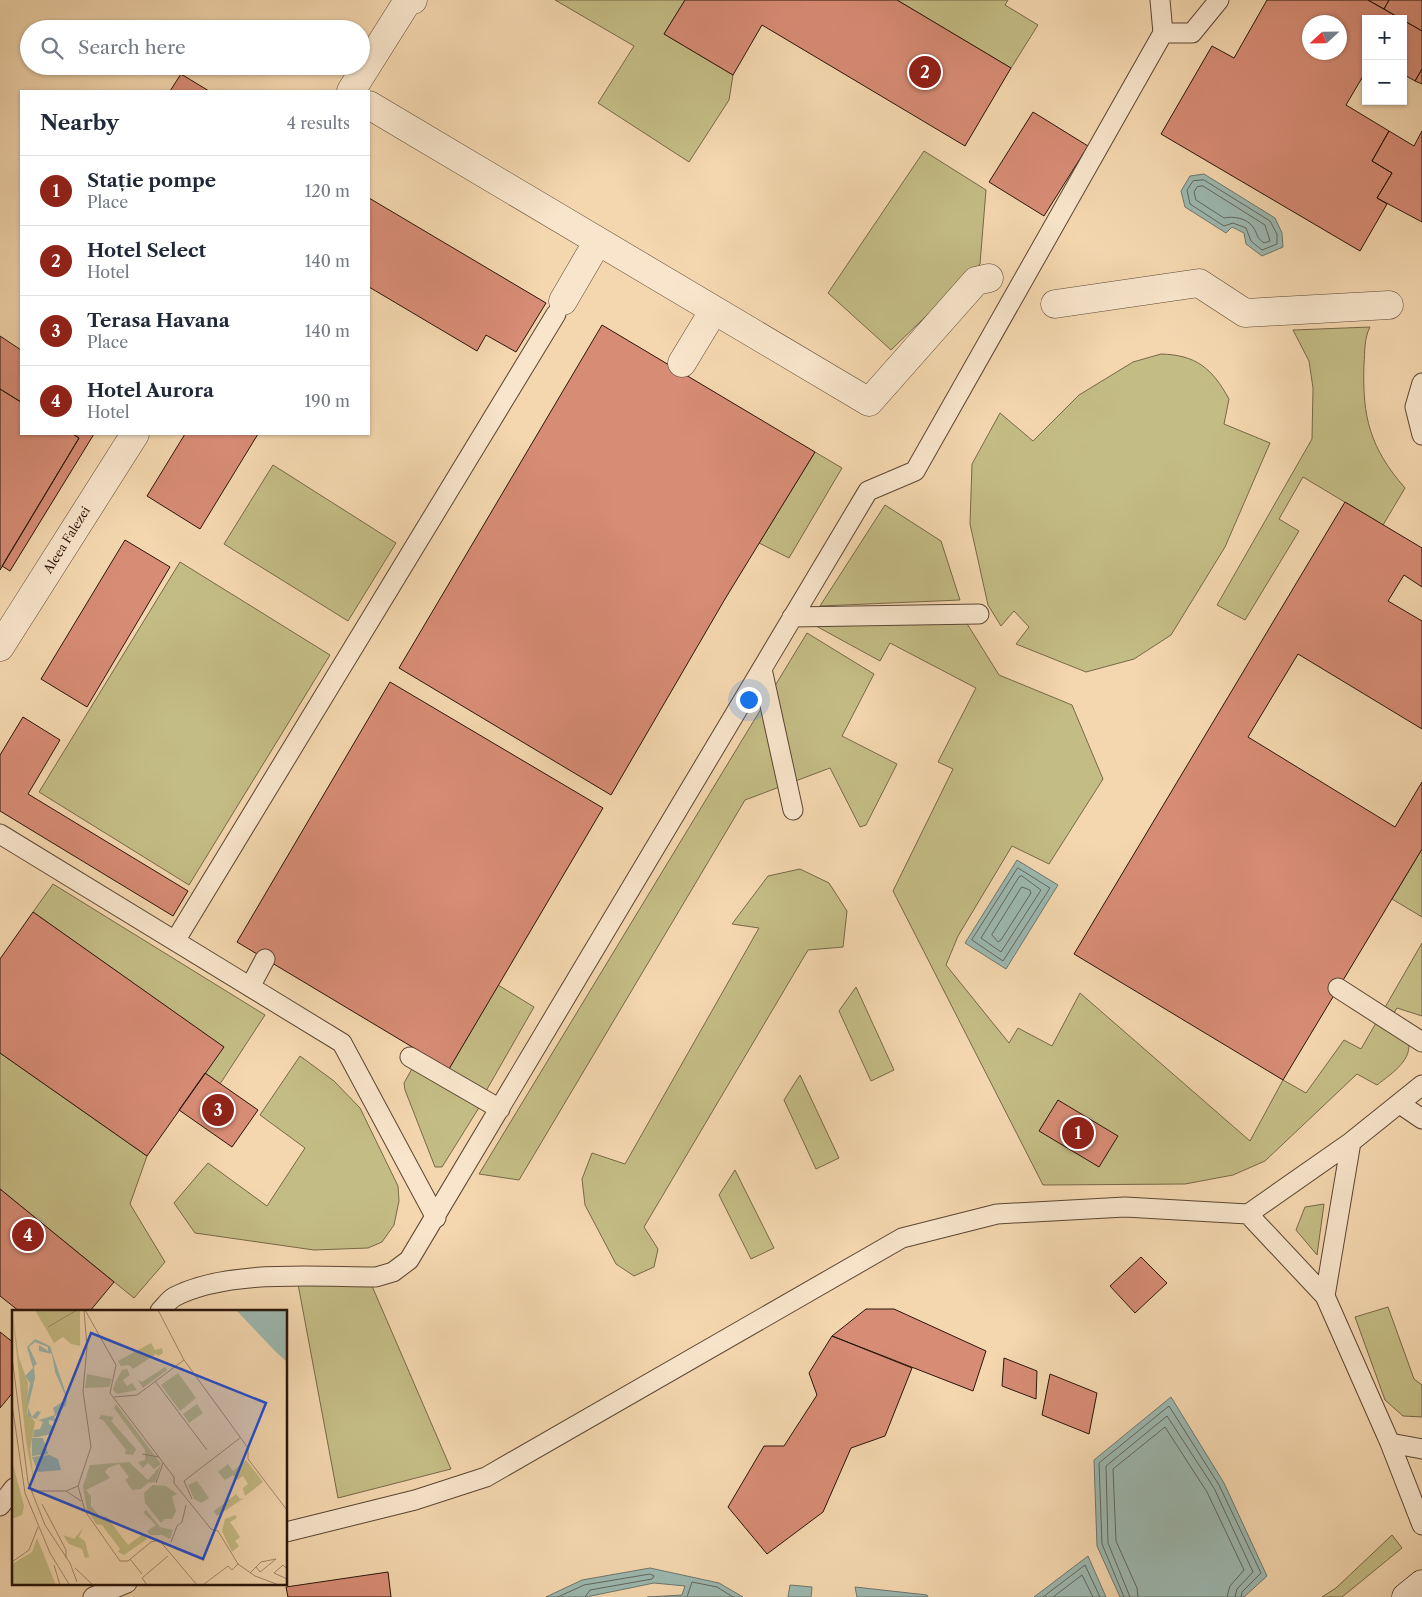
<!DOCTYPE html>
<meta charset="utf-8">
<style>
:root{--surface:#fff;--page:#f6f6f7;--text:#1f2937;--muted:#747a83;--line:#e0e1e3;--accent:#8f2418}
body{margin:0;font-family:"Libre Caslon Text",serif;background:var(--page);color:var(--text)}
.controls{position:absolute;right:15px;top:15px;display:grid;overflow:hidden;border-radius:0px;box-shadow:0 1px 4px #0004}
.controls button{width:45px;height:45px;display:grid;place-items:center;padding:0;border:0;border-bottom:1px solid var(--line);background:var(--surface);color:var(--text);font:25px sans-serif}
.compass{position:absolute;left:1302px;top:15px;width:45px;height:45px;border-radius:50%;background:var(--surface);box-shadow:0 1px 4px #0004;rotate:248deg}
.you{position:absolute;left:748px;top:699px;width:18px;height:18px;margin:-12px;border:4px solid #fff;border-radius:50%;background:#1a73e8;box-shadow:0 0 0 8px #1a73e833}
.badge{display:grid;place-items:center;width:32px;height:32px;border-radius:50%;background:var(--accent);color:#fff;font-size:16px;font-weight:700}
.pin{position:absolute;translate:-50% -50%;border:2px solid #fff;box-shadow:0 1px 5px #0006}
.list{margin:0;padding:0;list-style:none}
h2{display:flex;justify-content:space-between;align-items:center;height:65px;margin:0;padding:0 20px;font-size:21px}
h2 small{font-size:16px;font-weight:400;color:var(--muted)}
.list li{display:grid;grid-template-columns:32px 1fr auto;gap:15px;align-items:center;box-sizing:border-box;height:70px;padding:0 20px;border-top:1px solid var(--line)}
.list b{display:block;font-size:19px;white-space:nowrap}
.list p{margin:0;font-size:16px;white-space:nowrap;color:var(--muted)}
.list em{font-size:16px;font-style:normal;color:var(--muted)}
.icon{flex:none;width:28px;height:28px;fill:none;stroke:currentColor;stroke-width:2;stroke-linecap:round;stroke-linejoin:round}
.map{position:relative;flex:none;width:1422px;height:1597px;overflow:hidden}
.search{position:absolute;background:var(--surface);box-shadow:0 1px 4px #0004;left:20px;top:20px;width:350px;height:55px;display:flex;align-items:center;gap:12px;box-sizing:border-box;padding:0 18px;border-radius:28px;color:var(--muted);font-size:19px}
.panel{position:absolute;background:var(--surface);box-shadow:0 1px 4px #0004;left:20px;top:90px;width:350px;height:345px;border-radius:0px}
.map>svg:first-child{display:block}
.green{fill:#c4bc85;stroke:#776848}
.water{fill:#9cb8b0;stroke:#6e776e}
.lines{fill:none;stroke-linecap:round;stroke-linejoin:round}
.shore{stroke:#63665d;stroke-width:1}
.building{fill:#d78c75;stroke:#2a150a;fill-rule:evenodd}
.service-casing{stroke:#5c4633;stroke-width:21}
.pedestrian-casing{stroke:#5c4633;stroke-width:29}
.secondary-casing{stroke:#2a150a;stroke-width:29}
.service{stroke:#f8e5cb;stroke-width:19}
.pedestrian{stroke:#f8e5cb;stroke-width:28}
.secondary{stroke:#f8e5cb;stroke-width:28}
.labels{text-anchor:middle;stroke-width:4.5;stroke-linejoin:round;paint-order:stroke}
.street-label{font-size:12px;fill:#2a150a;stroke:#f8e5cb}
.inset-road{fill:none;stroke:#a3896d;stroke-width:1}
.view{fill:#1d4ed8;fill-opacity:0.15;stroke:#1d4ed8;stroke-width:2.5}
.inset-edge{fill:none;stroke:#2a150a;stroke-width:2.5}
</style>
<div class="map">
<svg width="1422" height="1597" viewBox="0 0 1422 1597">
<rect width="100%" height="100%" fill="#f4d7af"/>
<filter id="stains"><feTurbulence type="fractalNoise" baseFrequency=".004" numOctaves="4"/><feColorMatrix values="0 0 0 0 .2 0 0 0 0 .09 0 0 0 0 .02 0 0 0 .5 -.17"/></filter>
<radialGradient id="worn" r=".72"><stop offset=".6" stop-color="#630" stop-opacity="0"/><stop offset="1" stop-color="#630" stop-opacity=".3"/></radialGradient>
<!-- green -->
<path class="green" d="M555,0H685L664,34L733,75L729,100L689,162L598,103L634,46Z
M897,0H1008L1005,5L1038,25L1011,68Z
M924,151L986,190L980,264L891,350L828,293Z
M1370,327C1364,339 1365,351 1364,364C1362,417 1370,448 1405,488L1383,525L1303,477L1279,519L1299,531L1245,620L1217,605L1312,439L1313,388L1309,361L1293,330Z
M1161,354C1196,355 1212,368 1229,399L1224,424L1270,443L1225,547L1171,635L1134,659L1086,672L1016,644L1029,627L1014,611L1001,626L988,605L970,524L972,464L1000,413L1033,441L1079,395L1133,362Z
M815,452L842,468L789,558L759,543Z
M273,465L396,543L348,621L224,544Z
M885,505L941,541L960,600L820,606Z
M180,562L330,655L189,885L39,792Z
M966,622L999,675L1072,705L1103,779L1049,864L1012,846L958,936L946,965L1009,1043L1018,1028L1052,1046L1080,993L1250,1141L1283,1080L1306,1093L1344,1040L1361,1049L1422,943V1016L1397,1008L1386,1026L1409,1044C1410,1062 1391,1074 1377,1085L1357,1074L1265,1161L1233,1175L1185,1184L1043,1185L893,891L953,769L938,762L976,688L890,643L880,661L816,626Z
M807,633L874,674L842,736L897,764L866,825L860,827L830,768L745,800L519,1180L479,1174Z
M1422,849V917L1392,899Z
M800,869L829,883L847,911L843,947L808,950L644,1227L658,1249L654,1267L634,1276L616,1264L585,1205L582,1179L592,1153L625,1164L759,928L732,924L768,876Z
M53,884L265,1015L220,1084L205,1073L223,1047L33,912Z
M498,985L534,1007L486,1091L449,1069Z
M856,987L894,1070L871,1081L839,1011Z
M0,1053L147,1156L130,1204L165,1262L134,1298L0,1189Z
M300,1056L334,1081L360,1108L398,1186L399,1201L394,1225L382,1242L368,1248L314,1250L195,1233L174,1203L208,1163L267,1206L305,1148L260,1115Z
M413,1067L480,1106L442,1167H435L405,1090L404,1083Z
M800,1075L839,1158L816,1169L784,1100Z
M735,1170L774,1248L751,1259L719,1195Z
M1324,1204L1317,1255L1296,1230L1305,1207Z
M298,1284L372,1286L451,1469L338,1498Z
M1388,1307L1414,1379L1422,1385V1417L1403,1416L1385,1400L1355,1317Z
M1392,1535L1402,1548L1342,1597H1322L1336,1588Z"/>
<!-- water -->
<path class="water" d="M1204,174L1275,218L1282,233L1283,247L1262,256L1246,244L1244,233L1232,227L1226,233L1185,207L1181,191L1190,176Z
M1017,860L1058,885L1006,969L965,943Z
M1171,1397L1224,1483L1267,1576L1244,1597H1120L1097,1546L1094,1460Z
M1088,1556L1106,1597H1034Z
M650,1568L719,1583L743,1597H647L682,1595L685,1586L654,1583L586,1597H546L582,1580Z
M790,1585L812,1587L811,1597H788Z
M855,1587L927,1595L928,1597H857Z"/>
<g class="lines">
<!-- shore -->
<path class="shore" d="M1204,180L1270,221L1277,234V244L1262,250L1251,241L1246,228L1233,223L1224,226L1190,204L1187,190L1193,181Z
M1203,186L1265,225L1270,241L1264,243C1256,238 1258,234 1253,227C1247,218 1233,216 1224,218L1196,200L1194,192L1197,187Z
M1018,868L1050,888L1003,961L972,940Z
M1022,876L1041,890L1001,952L981,938L1019,877Z
M1022,887L1030,890L1031,893L1001,940L998,942L992,935Z
M558,1597L584,1585L650,1574L654,1576L652,1579L590,1590L585,1597
M687,1597L692,1582L717,1587L733,1597
M1043,1597L1085,1565L1100,1597
M1053,1597L1082,1575L1093,1597
M1124,1597L1102,1544L1099,1463L1169,1406L1219,1485L1261,1573L1242,1592L1241,1597
M1130,1597L1108,1543L1106,1466L1167,1416L1214,1488L1253,1572L1237,1589L1235,1597
M1138,1597L1137,1588L1116,1541L1113,1469L1165,1427L1207,1492L1244,1570L1230,1586L1227,1597"/>
</g>
<!-- building -->
<path class="building" d="M685,0H897L1011,68L965,146L762,25L733,75L664,34Z
M1267,0H1368L1401,19H1366V71L1346,105L1389,131L1372,161L1392,173L1377,198L1387,204L1360,251L1161,134L1212,46L1234,58ZM1310,22H1340V52H1310Z
M1368,0H1389L1384,9Z
M1389,0H1422V31L1384,9Z
M1403,20L1422,31V69L1415,81L1403,74Z
M1422,69V84L1415,81Z
M181,74L209,91H170Z
M1033,112L1088,146L1044,216L989,182Z
M1389,131L1414,146L1422,131V222L1377,198L1392,173L1372,161Z
M369,198L546,303L516,352L486,335L477,351L369,287Z
M602,325L815,452L725,599L611,795L399,668Z
M0,336L21,350V402L0,389Z
M0,389L21,402V434H73L79,438L0,570Z
M73,434H94L10,571L2,566L79,438Z
M185,434H258L200,529L147,496Z
M1345,502L1422,548V587L1404,575L1388,601L1422,621V729L1298,654L1248,737L1395,827L1422,782V849L1283,1080L1074,954Z
M125,540L170,567L87,707L41,679Z
M390,682L603,808L449,1069L237,942Z
M23,717L60,740L28,794L188,891L173,916L0,811V755Z
M33,912L224,1047L147,1156L0,1053V959Z
M205,1073L258,1110L232,1147L179,1110Z
M1058,1100L1118,1136L1099,1167L1039,1131Z
M0,1189L114,1282L90,1311H19L0,1296Z
M1141,1257L1167,1283L1135,1313L1110,1286Z
M866,1309H894L986,1351L973,1391L832,1336Z
M0,1332L14,1343V1391L0,1408Z
M832,1336L912,1368L885,1436L851,1448L823,1512L767,1554L728,1507L764,1446H784L817,1395L809,1373Z
M1004,1358L1037,1371L1036,1399L1002,1386Z
M1050,1374L1097,1393L1089,1434L1042,1415Z
M388,1572L391,1597H288L286,1587Z"/>
<g class="lines">
<!-- service casing -->
<g class="service-casing">
<path id="service" d="M1163,33H1192L1219,0
M1422,383L1415,407L1422,435
M792,617L979,614
M762,669L793,810
M0,834L342,1043L436,1218
M175,941L556,314
M250,987L265,959
M1338,988L1422,1042
M410,1057L500,1109
M1400,1104L1422,1119
M1248,1214L1325,1296L1390,1443L1422,1525
M1325,1296L1351,1142
M160,1311C165,1306 169,1300 174,1297C228,1269 316,1277 376,1277L393,1272L409,1260L868,491L915,471L1163,33L1160,0
M1390,1443L1422,1449
M0,1506L14,1488
M286,1532L415,1500L486,1477L902,1238L997,1214L1125,1207L1248,1214L1351,1142L1422,1085
M93,1597L127,1583"/>
</g>
<!-- pedestrian casing -->
<g class="pedestrian-casing">
<path id="pedestrian" d="M351,91L407,2L413,0
M369,105L869,402L976,281L989,278
M563,301L598,241
M1055,304L1199,283L1245,313L1389,305
M682,363L714,310
M0,647L135,434"/>
</g>
<!-- secondary casing -->
<g class="secondary-casing">
<path id="secondary" d="M1406,1597L1422,1584"/>
</g>
<!-- service -->
<use href="#service" class="service"/>
<!-- pedestrian -->
<use href="#pedestrian" class="pedestrian"/>
<!-- secondary -->
<use href="#secondary" class="secondary"/>
</g>
<g class="labels">
<!-- street labels -->
<g class="street-label">
<text transform="translate(67 540) rotate(-58)" y="4">Aleea Falezei</text>
</g>
</g>
<!-- overview -->
<g transform="translate(12 1310)">
<rect width="275" height="275" fill="#f4d7af"/>
<path d="M0,0L7,48L16,73L15,103L23,112L18,140L23,178L14,131ZM23,0H68V36L59,34L51,27L42,33ZM139,33L143,40L150,38L151,43L146,46L144,44L121,59L117,55L109,56L106,51ZM153,57L155,60L131,78L126,70L130,72ZM115,59L118,65L111,70L115,76L120,73L125,80L105,84L101,80L103,73L110,60ZM166,63L184,88L168,101L149,75ZM75,64L100,69L97,77L73,78ZM104,94L149,154L142,159L136,153L131,158L126,152L133,150V140L102,98ZM185,94L191,103L177,113L171,104ZM89,105L102,107L99,111L124,139L121,145L113,144L114,140L91,110L87,109ZM234,150L251,172L233,186L231,178L236,174L231,166L225,170L221,165L213,170L206,162L216,154L221,161ZM0,151L12,196L10,205L0,209ZM117,152L136,170L149,155L143,172L136,173L129,179L120,180L113,170L117,167L107,154L96,158L93,162L98,168L74,180L79,186V196L90,209L94,206L116,235L131,224L135,229L112,245L106,242L108,239L90,215L84,214L75,199L71,176L78,155ZM185,171L197,188L189,193L182,189L176,175ZM141,175L154,176L165,184L160,187L164,201L160,209H153L149,213L133,193L132,183ZM224,184L228,189L232,188L205,206L202,201ZM134,200L148,217L161,220L158,229L150,225H138L135,221L144,215L131,202ZM223,205L225,208L218,212L228,227L223,231L227,236L220,242L210,221L213,209ZM71,218L67,227L73,231L77,247L73,248L70,239L57,234L51,225L62,229ZM25,228L44,275H0V254L20,242Z" fill="#c4bc85"/>
<path d="M224,0H275V52L264,42ZM23,29L38,36L55,87L54,95L42,107L45,112L37,110V114L43,117L39,124L26,127H21L22,120L28,119L31,112L16,106L15,89L18,73L13,66L21,58L15,37ZM23,32L36,37V41L27,35V41L40,44L43,62L54,87L51,98L52,91L41,98L43,105L27,110L24,109L29,102L25,101L20,107L16,97L23,68L22,56L25,54L17,37ZM20,128H31L36,144L20,146ZM37,145L46,149L49,160L26,162L20,147Z" fill="#9cb8b0" fill-rule="evenodd"/>
<path class="inset-road" d="M72,0L75,37L71,81L79,137L66,176L73,201L108,251H116L139,232L147,230L185,275M73,0L104,55L98,83L162,167V173L199,219L206,221L226,254L243,266L267,275M146,0L172,50L236,138V149L275,200M36,17L65,0M0,47L16,172L33,215L58,253L65,272M143,71L195,140M102,87L125,85L172,50M0,94L13,183L38,243L57,274M130,144L147,147M144,173L151,153M19,181H54L66,176M54,181L69,191M180,189L172,171L228,128M30,194L54,240V248M159,232L165,216L170,212L174,195M118,249L130,264M0,252L17,240L26,217M42,255L48,275M63,258L81,275M275,259L271,255L262,263L275,269M238,263L249,252L264,249L248,262L244,257M135,275L130,268L156,246M191,275L216,256L220,260L226,254"/>
<path class="view" d="M79,23L254,93L191,249L17,178Z"/>
<rect width="275" height="275" class="inset-edge"/>
</g>
<rect width="100%" height="100%" filter="url(#stains)"/>
<rect width="100%" height="100%" fill="url(#worn)"/>
</svg>
<div class="controls">
<button>+</button>
<button>−</button>
</div>
<svg class="compass" viewBox="-18 -18 36 36"><path d="M0-13l5 13h-10z" fill="#e53935"/><path d="M0 13l5-13h-10z" fill="#747a83"/></svg>
<div class="you"></div>
<div class="pin badge" style="left:1078px;top:1133px">1</div>
<div class="pin badge" style="left:925px;top:72px">2</div>
<div class="pin badge" style="left:218px;top:1110px">3</div>
<div class="pin badge" style="left:28px;top:1235px">4</div>
<div class="search"><svg class="icon" aria-label="search" viewBox="0 0 24 24"><circle cx="10" cy="10" r="6"/><path d="M15 15l6 6"/></svg>Search here</div>
<section class="panel">
<h2>Nearby<small>4 results</small></h2>
<ul class="list">
<li><span class="badge">1</span><div><b>Stație pompe</b><p>Place</p></div><em>120 m</em></li>
<li><span class="badge">2</span><div><b>Hotel Select</b><p>Hotel</p></div><em>140 m</em></li>
<li><span class="badge">3</span><div><b>Terasa Havana</b><p>Place</p></div><em>140 m</em></li>
<li><span class="badge">4</span><div><b>Hotel Aurora</b><p>Hotel</p></div><em>190 m</em></li>
</ul>
</section>
</div>
